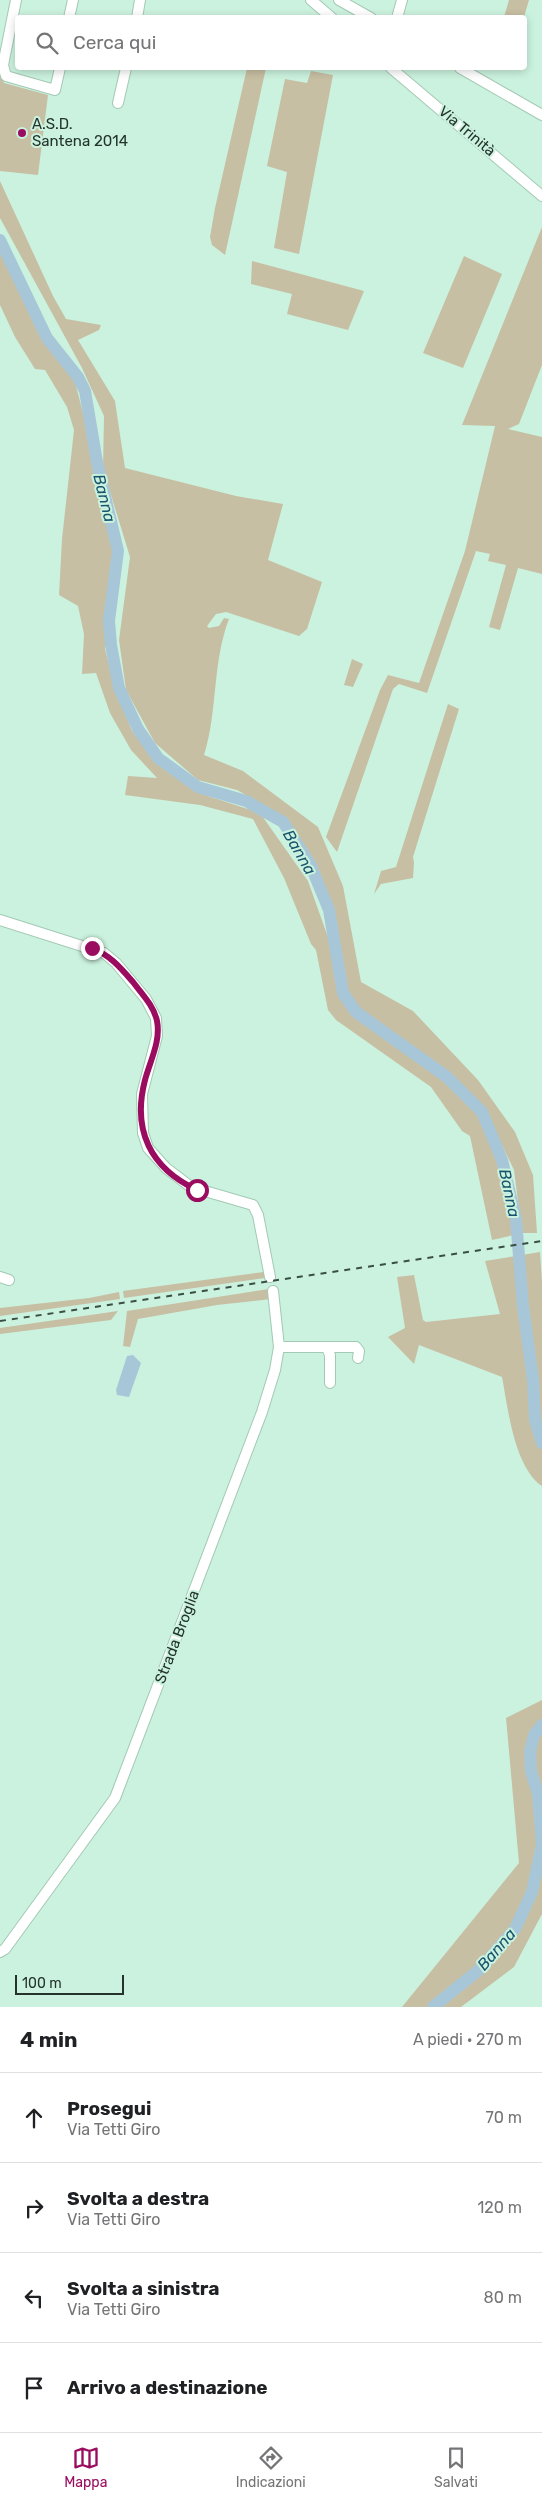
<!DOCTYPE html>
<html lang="it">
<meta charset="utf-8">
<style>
:root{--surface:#fff;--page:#f2f2f2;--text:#202124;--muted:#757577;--line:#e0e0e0;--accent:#990c5f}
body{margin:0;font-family:Rubik,sans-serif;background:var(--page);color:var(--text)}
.scale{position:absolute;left:15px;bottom:12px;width:109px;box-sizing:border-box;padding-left:5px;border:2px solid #24342c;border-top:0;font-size:14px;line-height:18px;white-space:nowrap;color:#24342c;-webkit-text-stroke:4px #cbf2de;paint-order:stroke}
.stop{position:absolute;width:15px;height:15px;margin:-11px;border:4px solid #990c5f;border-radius:50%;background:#fff}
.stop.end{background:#990c5f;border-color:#fff;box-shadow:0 1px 5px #0008}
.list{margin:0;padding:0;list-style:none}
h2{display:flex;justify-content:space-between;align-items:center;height:65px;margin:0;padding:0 20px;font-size:21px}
h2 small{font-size:16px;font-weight:400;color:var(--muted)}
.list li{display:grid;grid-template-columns:32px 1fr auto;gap:15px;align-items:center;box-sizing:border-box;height:90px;padding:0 20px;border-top:1px solid var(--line)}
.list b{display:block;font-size:19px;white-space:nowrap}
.list p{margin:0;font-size:16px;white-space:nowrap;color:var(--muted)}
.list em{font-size:16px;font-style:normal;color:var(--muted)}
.icon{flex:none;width:28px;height:28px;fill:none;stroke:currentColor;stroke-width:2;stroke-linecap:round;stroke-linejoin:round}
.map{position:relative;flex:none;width:542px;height:2007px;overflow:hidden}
.search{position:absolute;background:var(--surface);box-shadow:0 2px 8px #0003;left:15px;right:15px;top:15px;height:55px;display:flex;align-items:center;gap:12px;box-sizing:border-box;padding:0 18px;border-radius:5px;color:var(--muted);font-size:19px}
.sheet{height:425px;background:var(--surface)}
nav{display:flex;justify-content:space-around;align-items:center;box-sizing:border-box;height:70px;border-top:1px solid var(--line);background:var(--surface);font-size:14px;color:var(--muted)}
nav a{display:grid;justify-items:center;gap:2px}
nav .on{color:var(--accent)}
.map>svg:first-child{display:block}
.green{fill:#c7bfa3}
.water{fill:#a7c7d8}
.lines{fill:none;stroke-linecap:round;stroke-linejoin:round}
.river{stroke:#a7c7d8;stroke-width:12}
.minor-casing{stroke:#a3c9b5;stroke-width:12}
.minor{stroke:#fff;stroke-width:10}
.rail{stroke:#3a4e44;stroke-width:2;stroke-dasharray:6 6;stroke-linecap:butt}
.route{stroke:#990c5f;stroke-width:6}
.poi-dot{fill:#990c5f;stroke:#cbf2de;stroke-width:2}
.labels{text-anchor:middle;stroke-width:4;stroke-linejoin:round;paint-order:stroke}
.poi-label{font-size:15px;fill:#24342c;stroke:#cbf2de;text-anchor:start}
.street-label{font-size:15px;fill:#24342c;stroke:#cbf2de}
.water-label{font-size:16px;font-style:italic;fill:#18546d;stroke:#cbf2de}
</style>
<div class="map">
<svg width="542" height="2007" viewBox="0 0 542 2007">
<rect width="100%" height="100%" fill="#cbf2de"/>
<!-- green -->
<path class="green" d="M509,0H529L524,17H504Z
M247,68H266L225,255L212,245L210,237L215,208Z
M311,71L333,75L299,254L274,248L287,172L267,166L285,79L307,83Z
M0,75L4,83L48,95L38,175L0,171Z
M0,181L53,296L66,319L101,325L99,330L78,340L115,401L125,468L236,496L283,504L268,560L322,582L307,629L299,636L226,612L216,614L207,626L209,628L219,626L224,618L229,619C212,663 218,711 204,755L243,771L318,827L343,886L361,982L413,1011L478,1080L515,1132L533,1175L537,1233H522L514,1170L486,1112L453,1075L361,1010L348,993L334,911L316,864L287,818L237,790L198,780L155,743L126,690L119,640L130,557L103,469L104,416L82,368L0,218Z
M542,227V365L519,424L508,429L542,437V574L518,568L500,630L489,627L506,565L488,561L490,554L476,551L427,693L399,684L393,689L337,852L326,837L380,690L388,675L419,683L465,551L495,426L462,425Z
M0,245L47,342L75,382L91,444L96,481L111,530L114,568L105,649L116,691L132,731L154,759L192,787L208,796L260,813L308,881L329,940L338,995L354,1014L443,1078L476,1111L500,1159L514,1235L492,1240L470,1136L462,1131L431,1087L336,1020L328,1010L316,950L311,944L284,878L253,819L200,805L125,795L128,776L157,778L131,750L110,713L96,673L82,674L84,634L78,606L59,595L62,539L74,430L67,407L45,370L35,369L15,337L0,305Z
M464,256L502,274L463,368L423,353Z
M252,261L364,291L348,330L287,314L292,294L251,284Z
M352,659L363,664L353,687L344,685Z
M448,704L459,709L413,857L414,862L413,878L381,884L374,894L381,871L396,867Z
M540,1252L542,1281V1486C514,1467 508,1408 502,1377L419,1345L414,1364L388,1337L405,1328L397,1277L414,1275L423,1320L426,1322L500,1314L485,1261Z
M264,1272L265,1278L124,1298L123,1291Z
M269,1289L271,1299L217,1305L138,1319L130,1347L123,1346L127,1311Z
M119,1292L120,1299L0,1316V1308L89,1298Z
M118,1311L111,1320L0,1334V1328Z
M542,1700V1914L514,1967L461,2007H402L519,1863L506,1718Z"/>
<!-- water -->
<path class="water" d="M133,1355L141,1363L129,1397L117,1395L116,1390L127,1356Z"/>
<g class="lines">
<!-- river -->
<path class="river" d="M0,240L47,338L78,377L85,391L97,462L118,551L109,621L111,645L119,688L138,729L158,758L198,787L246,801L283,822L310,864L329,910L343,993L356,1012L447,1077L482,1112L502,1160L516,1219L523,1306L533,1380L535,1420L542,1443
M542,1725L534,1735L530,1752L531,1771L538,1794L542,1844
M433,2007L479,1970L515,1929L532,1892L542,1845"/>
<!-- minor casing -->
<g class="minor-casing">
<path id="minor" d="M16,0L3,65L6,76L55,90L60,68
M311,0L332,18
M339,0L371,18
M69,18L73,0
M137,18L140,0
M397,18L402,0
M391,68L542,196
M460,68L542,115
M118,103L126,68
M0,920L104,953L116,963L146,999L156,1018L157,1036L142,1094L143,1133L148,1148L166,1168L191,1187L253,1205L258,1215L270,1277
M0,1277L9,1280
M279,1347H356L359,1351L358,1358
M327,1348L330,1355V1383
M0,1952L5,1949L115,1798L262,1412L275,1370L279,1347L273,1291"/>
</g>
<!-- minor -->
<use href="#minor" class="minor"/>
<!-- rail -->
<path class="rail" d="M0,1321L542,1241"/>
</g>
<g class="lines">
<!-- route -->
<path class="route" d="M92,948C111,956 120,967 133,982C142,994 154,1006 157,1021C161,1041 150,1061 145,1080C132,1130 150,1168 197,1190"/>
</g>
<!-- markers -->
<circle class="poi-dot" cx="22" cy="133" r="5"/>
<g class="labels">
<!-- poi labels -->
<g class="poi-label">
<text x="32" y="129">A.S.D.<tspan x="32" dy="17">Santena 2014</tspan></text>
</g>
<!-- street labels -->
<g class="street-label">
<text transform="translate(467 131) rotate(40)" y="5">Via Trinità</text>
<text transform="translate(177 1637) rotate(-69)" y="5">Strada Broglia</text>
</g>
<!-- water labels -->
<g class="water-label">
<text transform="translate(105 498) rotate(76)" y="6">Banna</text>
<text transform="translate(300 852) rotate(60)" y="6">Banna</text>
<text transform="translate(510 1193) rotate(78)" y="6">Banna</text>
<text transform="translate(496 1949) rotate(-49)" y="6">Banna</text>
</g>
</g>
</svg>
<div class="scale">100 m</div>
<div class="stop" style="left:197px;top:1190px"></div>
<div class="stop end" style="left:92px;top:948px"></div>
<div class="search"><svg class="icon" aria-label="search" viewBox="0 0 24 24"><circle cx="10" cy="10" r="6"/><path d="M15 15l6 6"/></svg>Cerca qui</div>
</div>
<section class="sheet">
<h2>4 min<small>A piedi · 270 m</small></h2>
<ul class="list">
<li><svg class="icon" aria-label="ahead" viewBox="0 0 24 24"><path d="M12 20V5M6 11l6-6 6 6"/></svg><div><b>Prosegui</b><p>Via Tetti Giro</p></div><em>70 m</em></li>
<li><svg class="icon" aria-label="right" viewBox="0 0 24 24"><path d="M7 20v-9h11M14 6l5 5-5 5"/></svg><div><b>Svolta a destra</b><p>Via Tetti Giro</p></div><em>120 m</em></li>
<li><svg class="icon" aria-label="left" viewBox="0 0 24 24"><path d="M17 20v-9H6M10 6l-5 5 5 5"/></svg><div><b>Svolta a sinistra</b><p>Via Tetti Giro</p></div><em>80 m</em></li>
<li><svg class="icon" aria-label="arrive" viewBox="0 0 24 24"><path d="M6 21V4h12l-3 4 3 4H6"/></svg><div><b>Arrivo a destinazione</b></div></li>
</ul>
</section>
<nav>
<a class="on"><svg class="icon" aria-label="map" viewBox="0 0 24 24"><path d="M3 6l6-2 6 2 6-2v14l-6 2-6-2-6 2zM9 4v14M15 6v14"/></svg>Mappa</a>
<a><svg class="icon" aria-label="directions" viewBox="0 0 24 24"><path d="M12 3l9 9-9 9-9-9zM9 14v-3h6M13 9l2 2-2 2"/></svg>Indicazioni</a>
<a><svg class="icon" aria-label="saved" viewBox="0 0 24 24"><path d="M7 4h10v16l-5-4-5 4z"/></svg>Salvati</a>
</nav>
